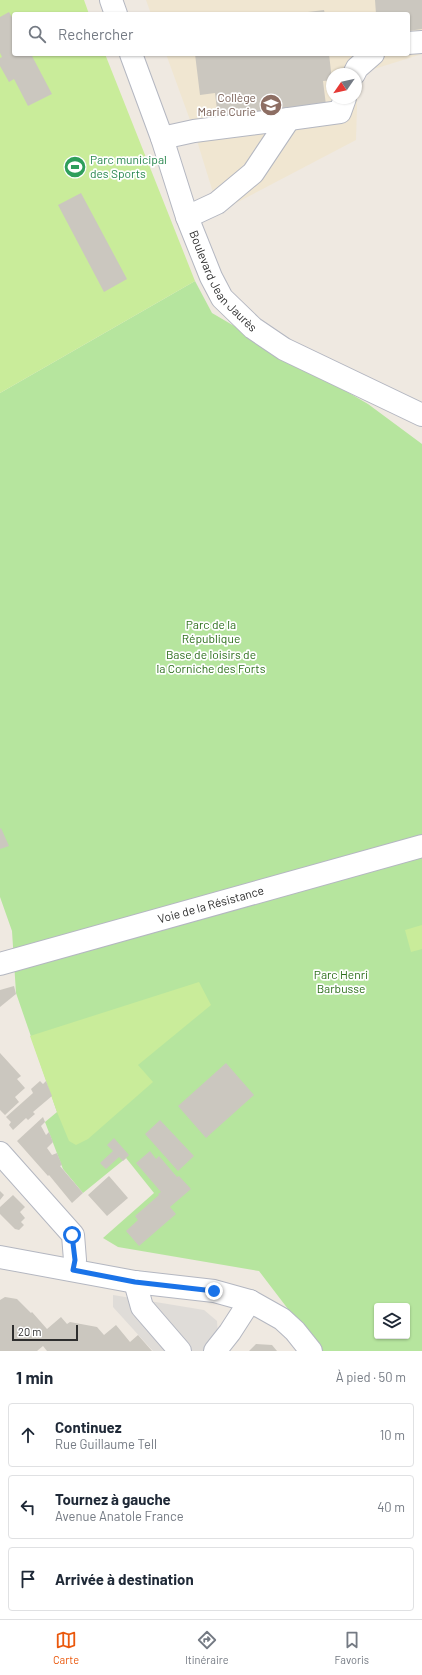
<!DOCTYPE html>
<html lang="fr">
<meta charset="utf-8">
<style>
:root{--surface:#fff;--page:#f6f6f7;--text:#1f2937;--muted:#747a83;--line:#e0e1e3;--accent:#ea580c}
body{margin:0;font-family:Barlow,sans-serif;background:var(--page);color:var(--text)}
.controls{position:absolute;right:12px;bottom:12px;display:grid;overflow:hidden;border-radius:4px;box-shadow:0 1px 3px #0004}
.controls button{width:36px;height:36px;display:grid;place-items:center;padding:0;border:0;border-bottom:1px solid var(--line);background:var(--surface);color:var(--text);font:20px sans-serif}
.compass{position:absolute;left:326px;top:68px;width:36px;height:36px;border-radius:50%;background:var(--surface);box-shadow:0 1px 3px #0004;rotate:236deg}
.scale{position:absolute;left:12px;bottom:10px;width:66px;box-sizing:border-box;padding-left:4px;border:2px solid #2e2e2e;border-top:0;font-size:11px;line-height:14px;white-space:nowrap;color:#2e2e2e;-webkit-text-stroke:3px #fff;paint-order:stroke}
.stop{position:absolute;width:12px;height:12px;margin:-9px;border:3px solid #1a73e8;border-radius:50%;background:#fff}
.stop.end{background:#1a73e8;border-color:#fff;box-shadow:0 1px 4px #0008}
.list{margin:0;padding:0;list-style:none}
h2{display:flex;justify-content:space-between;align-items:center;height:52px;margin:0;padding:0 16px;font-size:17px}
h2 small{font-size:13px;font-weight:400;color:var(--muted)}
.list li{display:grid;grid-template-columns:26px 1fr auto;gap:12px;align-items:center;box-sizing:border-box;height:64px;margin:0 8px 8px;padding:0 8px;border:1px solid var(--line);border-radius:4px}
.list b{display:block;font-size:15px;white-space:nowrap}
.list p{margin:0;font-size:13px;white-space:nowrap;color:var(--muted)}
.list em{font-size:13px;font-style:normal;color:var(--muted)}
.icon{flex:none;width:22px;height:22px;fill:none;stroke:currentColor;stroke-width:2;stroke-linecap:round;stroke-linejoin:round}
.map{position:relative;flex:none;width:422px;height:1351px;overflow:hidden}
.search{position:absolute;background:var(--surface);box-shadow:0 1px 3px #0004;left:12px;right:12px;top:12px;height:44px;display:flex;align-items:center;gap:10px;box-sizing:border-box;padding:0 14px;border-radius:4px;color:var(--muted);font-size:15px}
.sheet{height:268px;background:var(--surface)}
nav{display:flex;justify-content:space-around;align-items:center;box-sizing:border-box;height:56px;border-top:1px solid var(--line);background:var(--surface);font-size:11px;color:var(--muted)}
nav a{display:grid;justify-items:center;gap:2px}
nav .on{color:var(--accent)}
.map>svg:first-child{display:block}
.education{fill:#f0e6d1;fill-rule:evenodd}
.green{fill:#b6e59e;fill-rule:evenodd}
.pitch{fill:#c9ec9a}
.plaza{fill:#dfdcd8}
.building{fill:#cbc7bf}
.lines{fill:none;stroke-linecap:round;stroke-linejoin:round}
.minor-casing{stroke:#b4b7c1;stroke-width:24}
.minor{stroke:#fff;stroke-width:22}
.route{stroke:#1a73e8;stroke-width:5}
.labels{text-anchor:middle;stroke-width:3.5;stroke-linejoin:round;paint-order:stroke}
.education-label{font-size:12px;fill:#785e54;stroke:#fff;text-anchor:end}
.leisure-label{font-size:12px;fill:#27864d;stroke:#fff;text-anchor:start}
.street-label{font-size:12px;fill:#2e2e2e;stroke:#fff}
.park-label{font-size:12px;fill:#2c6e1b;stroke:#fff}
</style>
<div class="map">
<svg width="422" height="1351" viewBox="0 0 422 1351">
<rect width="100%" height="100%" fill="#efe9e1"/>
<!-- education -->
<path class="education" d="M146,0H422V54L358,74L356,140L219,212L194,131L166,54H408V14H151ZM332,74H356V98H332Z"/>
<!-- green -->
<path class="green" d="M195,281L212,313L368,404L422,444V1351H320L259,1271L118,1247L103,1238L154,1193L126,1158L83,1193L63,1169L45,1122L57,1112L16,993L12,931L0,897V393ZM377,1306H407V1336H377Z"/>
<!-- pitch -->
<path class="pitch" d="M0,0H84L89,14H14V54H105L195,281L0,393Z
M422,925V949L411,952L405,930Z
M199,982L211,1005L138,1065L153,1082L88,1139L76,1145L69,1141L57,1112L30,1036Z"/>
<!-- plaza -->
<path class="plaza" d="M113,1295L204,1310L217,1321L218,1335L208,1351H153L113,1307Z"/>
<!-- building -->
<path class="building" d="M375,0H422V29L408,31V14H376Z
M324,10L325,14H300V13Z
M9,12L14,21V54H31L52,94L28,106L14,79L9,82L0,66V58L2,57L0,53V17Z
M195,54H329L332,80L323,81L326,105L218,118L215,93L200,95Z
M81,193L127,279L104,292L58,205Z
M1,828L9,846L0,849V829Z
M14,986L16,994L0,1007V990Z
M0,1053L21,1076L17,1079L25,1088L15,1097L19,1102L5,1115L0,1110Z
M226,1063L254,1095L206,1138L178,1106Z
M40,1081L43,1084L46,1081L52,1096L33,1112L35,1114L28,1120L26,1118L13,1130L9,1125L11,1122L6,1117L33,1093L31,1089Z
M43,1117L45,1122L41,1126L46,1135L49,1132L53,1142L47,1148L52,1155L57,1153L62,1165L60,1166L83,1193L72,1203L49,1175L48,1176L17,1141Z
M160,1120L194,1156L178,1171L145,1134Z
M114,1138L129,1155L123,1161L119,1157L106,1169L100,1163L113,1151L107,1145Z
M150,1151L156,1159L159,1156L177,1177L179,1176L191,1189L170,1207L176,1214L139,1246L126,1231L138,1220L135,1216L159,1195L158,1194L161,1192L136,1163Z
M109,1176L128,1198L107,1216L88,1195Z
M0,1191L4,1195L0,1200Z
M13,1195L25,1207L20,1212L25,1218L21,1222L24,1225L19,1230L15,1229L0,1214V1207Z
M5,1297L17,1299L31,1313L32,1312L47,1329L61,1317L67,1324L70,1322L97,1327L104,1335L116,1325L130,1342L138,1335L152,1351H47L43,1346L37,1351H0V1300Z
M256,1344L272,1345L277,1351H249Z"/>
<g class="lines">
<!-- minor casing -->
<g class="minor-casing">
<g id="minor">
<path d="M111,0L116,14"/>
<path d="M408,43L422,42"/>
<path id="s1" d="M131,54L162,138L187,217L211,277L222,298L253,328L284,349L422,415"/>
<path d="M354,74L357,68L373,54"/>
<path d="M289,119L340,112L345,98"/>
<path d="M162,138L194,131L289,119L253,173L217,203L187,217"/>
<path id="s2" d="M0,964L422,846"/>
<path d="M0,1153L73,1235L75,1260L73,1270"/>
<path d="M0,1257L135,1282L214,1291L250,1301L282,1319L295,1331L311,1351"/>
<path d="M135,1282L142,1307L180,1351"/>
<path d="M215,1351L230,1332L250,1301"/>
</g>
</g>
<!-- minor -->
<use href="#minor" class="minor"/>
</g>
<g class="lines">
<!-- route -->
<path class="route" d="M72,1235L75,1260L73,1270L135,1282L214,1291"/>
</g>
<!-- icons -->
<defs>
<g id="school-disc" transform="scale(1.15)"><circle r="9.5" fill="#8d6e63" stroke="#fff"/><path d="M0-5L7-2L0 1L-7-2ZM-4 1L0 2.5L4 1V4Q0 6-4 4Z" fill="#fff"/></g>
<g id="stadium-disc" transform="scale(1.15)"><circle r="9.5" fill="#2e9e5b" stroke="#fff"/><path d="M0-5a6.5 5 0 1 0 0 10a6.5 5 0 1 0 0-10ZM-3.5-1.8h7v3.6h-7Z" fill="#fff"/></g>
</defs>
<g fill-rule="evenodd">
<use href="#school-disc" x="271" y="105"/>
<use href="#stadium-disc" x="75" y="167"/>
</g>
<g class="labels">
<!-- education labels -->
<g class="education-label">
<text x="256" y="102">Collège<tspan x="256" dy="14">Marie Curie</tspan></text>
</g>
<!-- leisure labels -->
<g class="leisure-label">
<text x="90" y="164">Parc municipal<tspan x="90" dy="14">des Sports</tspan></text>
</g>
<!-- street labels -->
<g class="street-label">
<text dy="4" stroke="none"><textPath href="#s1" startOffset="247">Boulevard Jean Jaurès</textPath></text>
<text dy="4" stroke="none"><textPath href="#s2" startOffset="219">Voie de la Résistance</textPath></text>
</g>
<!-- park labels -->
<g class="park-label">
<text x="211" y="629">Parc de la<tspan x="211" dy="14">République</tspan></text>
<text x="211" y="659">Base de loisirs de<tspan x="211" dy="14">la Corniche des Forts</tspan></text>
<text x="341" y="979">Parc Henri<tspan x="341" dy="14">Barbusse</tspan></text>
</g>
</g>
</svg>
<div class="controls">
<button><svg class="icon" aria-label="layers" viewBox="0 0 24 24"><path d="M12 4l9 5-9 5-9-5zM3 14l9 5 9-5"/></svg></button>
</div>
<svg class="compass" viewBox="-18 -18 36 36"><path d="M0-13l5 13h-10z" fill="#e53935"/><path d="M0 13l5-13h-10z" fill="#747a83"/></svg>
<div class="scale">20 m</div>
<div class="stop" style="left:72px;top:1235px"></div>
<div class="stop end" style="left:214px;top:1291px"></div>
<div class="search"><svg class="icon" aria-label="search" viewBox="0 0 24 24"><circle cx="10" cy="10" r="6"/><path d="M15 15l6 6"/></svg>Rechercher</div>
</div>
<section class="sheet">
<h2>1 min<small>À pied · 50 m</small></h2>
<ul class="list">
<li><svg class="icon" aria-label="ahead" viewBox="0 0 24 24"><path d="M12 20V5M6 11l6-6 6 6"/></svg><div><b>Continuez</b><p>Rue Guillaume Tell</p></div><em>10 m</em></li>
<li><svg class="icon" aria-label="left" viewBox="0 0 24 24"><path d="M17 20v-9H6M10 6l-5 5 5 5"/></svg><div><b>Tournez à gauche</b><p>Avenue Anatole France</p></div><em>40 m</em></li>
<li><svg class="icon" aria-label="arrive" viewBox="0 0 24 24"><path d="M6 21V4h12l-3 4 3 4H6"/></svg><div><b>Arrivée à destination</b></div></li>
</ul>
</section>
<nav>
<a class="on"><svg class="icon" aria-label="map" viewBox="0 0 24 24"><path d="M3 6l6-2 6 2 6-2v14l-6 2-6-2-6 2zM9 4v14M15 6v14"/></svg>Carte</a>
<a><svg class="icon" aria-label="directions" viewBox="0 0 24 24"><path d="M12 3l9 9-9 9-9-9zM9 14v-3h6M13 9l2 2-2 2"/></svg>Itinéraire</a>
<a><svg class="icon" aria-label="saved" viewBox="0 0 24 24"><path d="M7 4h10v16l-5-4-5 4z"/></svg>Favoris</a>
</nav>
